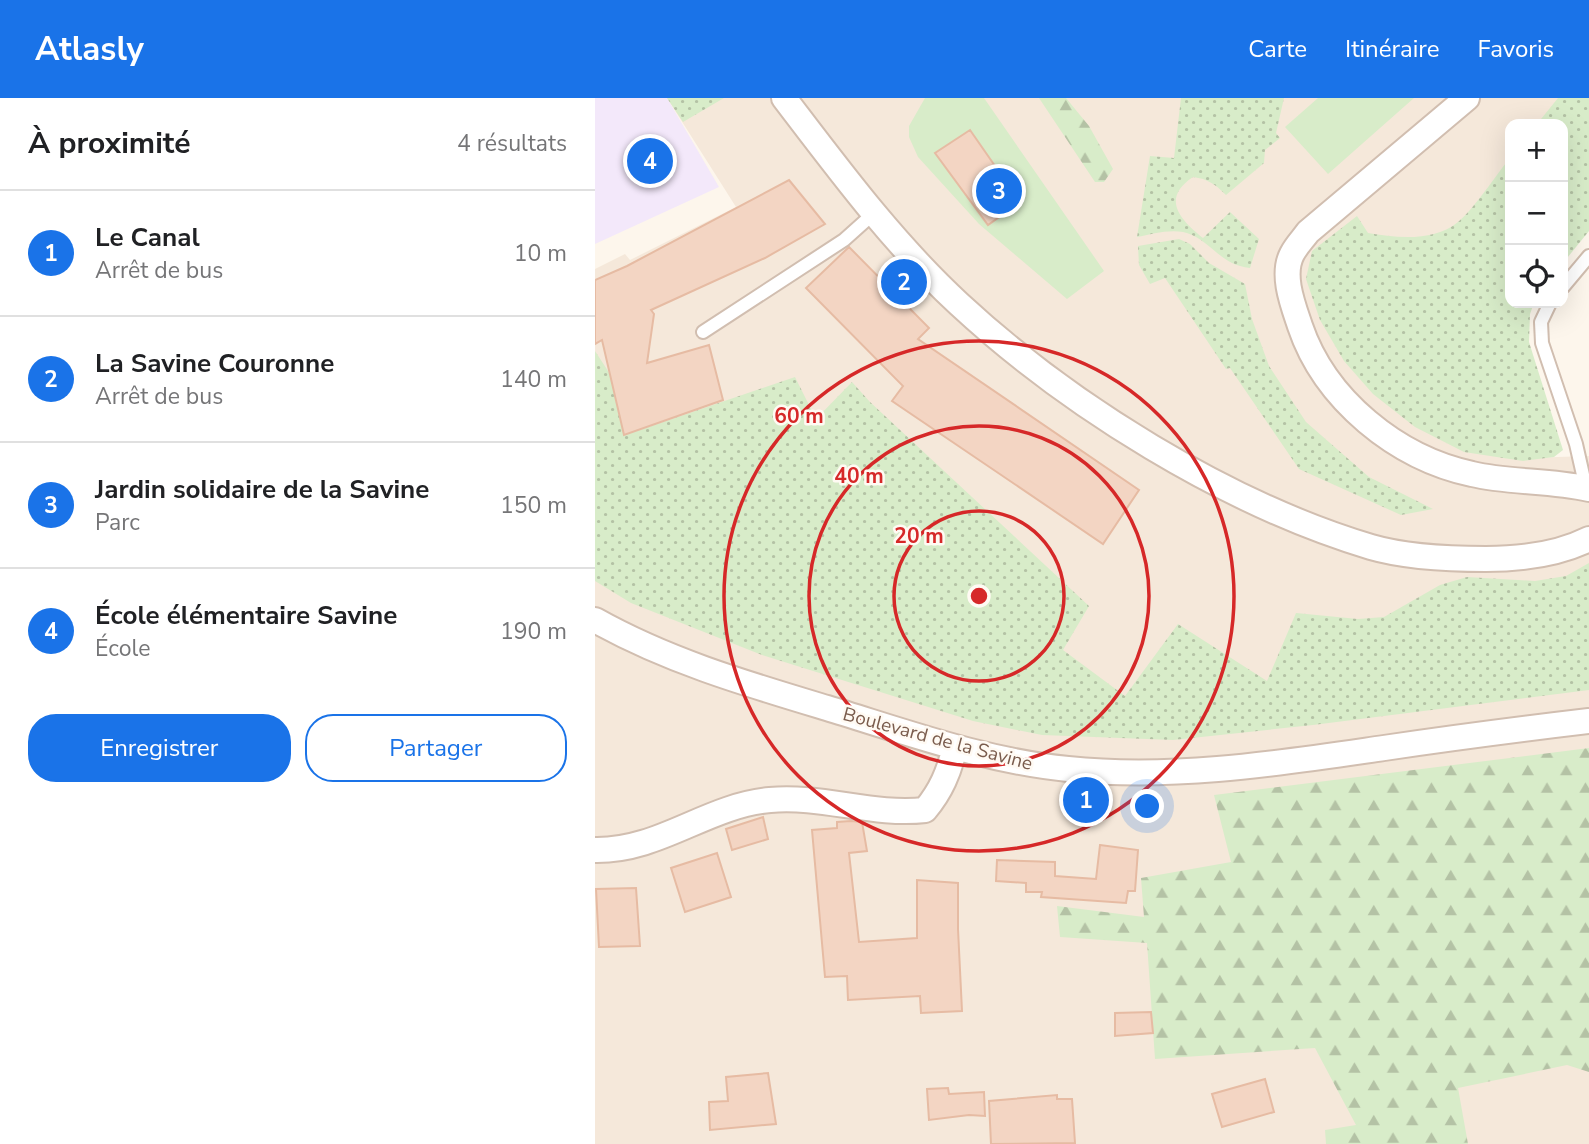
<!DOCTYPE html>
<html lang="fr">
<meta charset="utf-8">
<style>
:root{--surface:#fff;--page:#f6f6f6;--text:#202124;--muted:#757577;--line:#e0e0e0;--accent:#1a73e8}
body{margin:0;font-family:"Nunito Sans",sans-serif;background:var(--page);color:var(--text)}
.controls{position:absolute;right:21px;top:21px;display:grid;overflow:hidden;border-radius:14px;box-shadow:0 7px 28px #0002}
.controls button{width:63px;height:63px;display:grid;place-items:center;padding:0;border:0;border-bottom:2px solid var(--line);background:var(--surface);color:var(--text);font:35px sans-serif}
.you{position:absolute;left:553px;top:709px;width:24px;height:24px;margin:-18px;border:5px solid #fff;border-radius:50%;background:#1a73e8;box-shadow:0 0 0 10px #1a73e833}
.badge{display:grid;place-items:center;width:46px;height:46px;border-radius:50%;background:var(--accent);color:#fff;font-size:23px;font-weight:700}
.pin{position:absolute;translate:-50% -50%;border:4px solid #fff;box-shadow:0 2px 7px #0006}
.list{margin:0;padding:0;list-style:none}
h2{display:flex;justify-content:space-between;align-items:center;height:91px;margin:0;padding:0 28px;font-size:30px}
h2 small{font-size:23px;font-weight:400;color:var(--muted)}
.list li{display:grid;grid-template-columns:46px 1fr auto;gap:21px;align-items:center;box-sizing:border-box;height:126px;padding:0 28px;border-top:2px solid var(--line)}
.list b{display:block;font-size:26px;white-space:nowrap}
.list p{margin:0;font-size:23px;white-space:nowrap;color:var(--muted)}
.list em{font-size:23px;font-style:normal;color:var(--muted)}
.actions{display:flex;gap:14px;padding:21px 28px}
.actions a{flex:1;padding:16px 0;border:2px solid var(--accent);border-radius:28px;text-align:center;font-size:24px;color:var(--accent)}
.actions .main{background:var(--accent);color:#fff}
.icon{flex:none;width:38px;height:38px;fill:none;stroke:currentColor;stroke-width:2;stroke-linecap:round;stroke-linejoin:round}
.map{position:relative;flex:none;width:994px;height:1046px;overflow:hidden}
header{display:flex;align-items:center;gap:42px;box-sizing:border-box;height:98px;padding:0 35px;background:var(--accent);color:#fff}
header strong{font-size:33px}
nav{display:flex;gap:38px;margin-inline-start:auto;font-size:24px}
main{display:flex}
aside{flex:1;background:var(--surface)}
.map>svg:first-child{display:block}
.residential{fill:#f5e8da}
.education{fill:#f3e8fa}
.grass{fill:url(#grass-dots)}
.forest{fill:url(#forest-firs)}
.garden{fill:#d8ecc9}
.building{fill:#f3d5c3;stroke:#e6bba3;stroke-width:2}
.lines{fill:none;stroke-linecap:round;stroke-linejoin:round}
.service-casing{stroke:#d1beb0;stroke-width:16}
.minor-casing{stroke:#d1beb0;stroke-width:28}
.service{stroke:#fff;stroke-width:12}
.minor{stroke:#fff;stroke-width:24}
.ring{fill:none;stroke:#d62828;stroke-width:3.5}
.labels{text-anchor:middle;stroke-width:5;stroke-linejoin:round;paint-order:stroke}
.street-label{font-size:19px;fill:#7a5c4d;stroke:#fffaf3}
.centre{fill:#d62828;stroke:#fffaf3;stroke-width:3.5}
.ring-label{font-size:21px;text-anchor:middle;font-weight:bold;fill:#d62828;stroke:#fffaf3;stroke-width:5;stroke-linejoin:round;paint-order:stroke}
</style>
<header>
<strong>Atlasly</strong>
<nav><a>Carte</a><a>Itinéraire</a><a>Favoris</a></nav>
</header>
<main>
<aside>
<h2>À proximité<small>4 résultats</small></h2>
<ul class="list">
<li><span class="badge">1</span><div><b>Le Canal</b><p>Arrêt de bus</p></div><em>10 m</em></li>
<li><span class="badge">2</span><div><b>La Savine Couronne</b><p>Arrêt de bus</p></div><em>140 m</em></li>
<li><span class="badge">3</span><div><b>Jardin solidaire de la Savine</b><p>Parc</p></div><em>150 m</em></li>
<li><span class="badge">4</span><div><b>École élémentaire Savine</b><p>École</p></div><em>190 m</em></li>
</ul>
<div class="actions"><a class="main">Enregistrer</a><a>Partager</a></div>
</aside>
<div class="map">
<svg width="994" height="1046" viewBox="0 0 994 1046">
<defs>
<pattern id="grass-dots" width="8" height="8" patternUnits="userSpaceOnUse" patternTransform="scale(1.75)"><rect width="8" height="8" fill="#d8ecc9"/><path d="M2 2h.1M6 6h.1" fill="none" stroke="#b4c2a5" stroke-width="1.8" stroke-linecap="round"/></pattern>
<pattern id="forest-firs" width="22" height="20" patternUnits="userSpaceOnUse" patternTransform="scale(1.75)"><rect width="22" height="20" fill="#d8ecc9"/><path d="M5 1l3.5 6h-7zM16 11l3.5 6h-7z" fill="#b4c2a5"/></pattern>
</defs>
<rect width="100%" height="100%" fill="#fdf6ec"/>
<!-- residential -->
<path class="residential" d="M72,0H994V70L968,26H915V179L905,192L931,360L994,358V1046H0V171L30,156L35,162L141,109Z"/>
<!-- education -->
<path class="education" d="M0,0H72L124,89L0,146Z"/>
<!-- grass -->
<path class="grass" d="M72,0H129L88,24Z
M586,0H689L681,35L685,40L670,52L669,65L631,97C620,86 613,81 598,79C565,101 586,122 608,140L635,114L664,141L655,170C627,167 620,148 597,137C580,129 559,136 542,139L555,58L579,60Z
M963,0H994V133L968,165V26H942Z
M915,60V205H939L935,216L934,244L968,352L959,359L928,363L869,354L820,329L778,296L749,263L725,222L711,181L717,153L762,118L773,135C802,140 839,144 863,124C879,111 901,77 915,60Z
M584,141L595,146L614,165L650,186L657,221L674,268L711,324L774,379L838,411L806,417L704,371L635,270L631,271L570,180L555,186L544,167L543,148Z
M0,253L15,276L30,337L200,279L221,321L257,284L275,304L494,508L468,552L530,598L583,526L672,583L701,515L763,521L789,519L845,487L872,479L940,483L971,478L994,465V592L718,627L578,642L447,637L378,623L167,557L36,505L0,483Z"/>
<!-- forest -->
<path class="forest" d="M444,0H471L494,28L518,71L509,84H500Z
M994,650V974L972,967L863,990L873,1046H731L730,1032L761,1027L720,950L560,961L552,845L465,839L462,808L549,819L546,780L636,764L619,697Z"/>
<!-- garden -->
<path class="garden" d="M330,0H389L509,173L472,201L384,126L323,59L314,39V28Z
M723,0H819L733,76L690,29Z"/>
<!-- building -->
<path class="building" d="M375,32L425,104L393,127L340,55Z
M194,82L230,126L170,160L56,212L59,216L52,265L114,247L128,302L29,337L7,242L0,246V182L32,168Z
M254,149L334,230L323,241L544,392L508,446L297,303L308,288L211,190Z
M168,719L173,741L137,752L131,731Z
M256,723L267,724L272,753L254,755L264,844L322,840V782L363,785V831L367,913L326,915L325,898L253,902L252,878L230,879L217,732L242,730V724Z
M505,747L543,752L540,793H533L531,805L446,799L447,794H431V785L401,783L402,762L460,764V778L501,781Z
M122,755L136,799L90,814L76,770Z
M41,790L45,848L4,849L1,791Z
M556,914L558,935L520,938V915Z
M173,975L181,1026L115,1032L114,1004L133,1003L131,979Z
M670,981L679,1014L627,1029L617,996Z
M353,990L354,996L389,994L390,1018L374,1017L334,1022L332,991Z
M462,997V1001H477L480,1045L396,1046L394,1003Z"/>
<g class="lines">
<!-- service casing -->
<g class="service-casing">
<path id="service" d="M968,189L994,158
M955,205L946,224L947,245L981,346L991,390
M108,234L249,142L278,116"/>
</g>
<!-- minor casing -->
<g class="minor-casing">
<path id="minor" d="M189,0C244,72 297,144 364,206C473,307 632,406 776,449C810,459 856,461 891,461C927,461 962,457 994,441
M872,0L713,134C708,141 701,148 697,156C686,177 698,207 705,228C730,302 802,360 877,376C915,385 956,382 994,391
M0,522C73,563 152,586 232,610C311,634 390,663 473,671C579,682 685,665 789,650C857,640 926,631 994,623
M0,752C65,753 111,708 175,702C226,697 279,718 330,712C346,693 354,674 360,649"/>
</g>
<!-- service -->
<use href="#service" class="service"/>
<!-- minor -->
<use href="#minor" class="minor"/>
</g>
<!-- distance rings -->
<g class="ring">
<circle cx="384" cy="498" r="85"/>
<circle cx="384" cy="498" r="170"/>
<circle cx="384" cy="498" r="255"/>
</g>
<g class="labels">
<!-- street labels -->
<g class="street-label">
<text transform="translate(343 640) rotate(15)" y="7">Boulevard de la Savine</text>
</g>
</g>
<circle cx="384" cy="498" r="10" class="centre"/>
<g class="ring-label">
<text x="204" y="325">60 m</text>
<text x="264" y="385">40 m</text>
<text x="324" y="445">20 m</text>
</g>
</svg>
<div class="controls">
<button>+</button>
<button>−</button>
<button><svg class="icon" aria-label="locate" viewBox="0 0 24 24"><circle cx="12" cy="12" r="6"/><path d="M12 2v4M12 18v4M2 12h4M18 12h4"/></svg></button>
</div>
<div class="you"></div>
<div class="pin badge" style="left:491px;top:702px">1</div>
<div class="pin badge" style="left:309px;top:184px">2</div>
<div class="pin badge" style="left:404px;top:93px">3</div>
<div class="pin badge" style="left:55px;top:63px">4</div>
</div>
</main>
